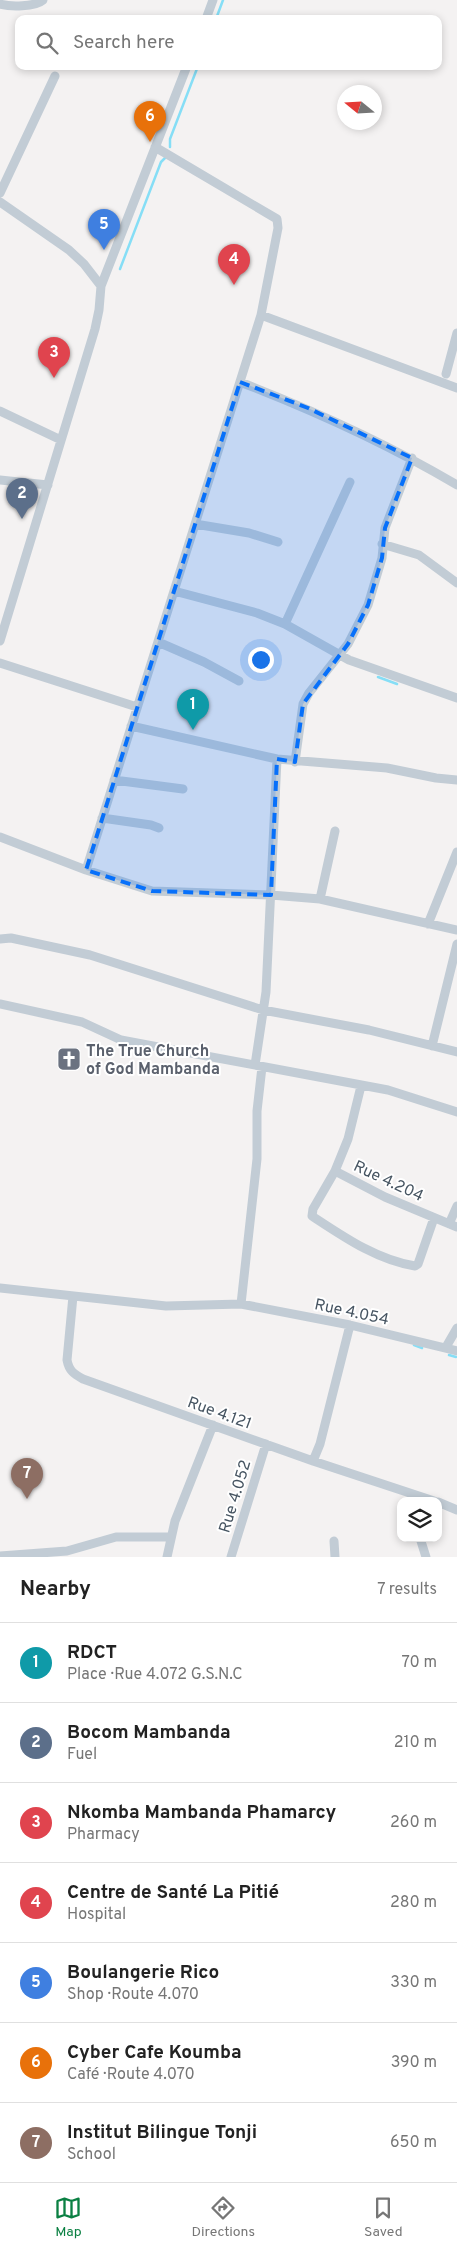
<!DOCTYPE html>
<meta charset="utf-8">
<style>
:root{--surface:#fff;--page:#f2f2f2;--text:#222;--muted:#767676;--line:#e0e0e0;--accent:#0b8043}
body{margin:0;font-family:Overpass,sans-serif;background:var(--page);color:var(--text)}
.controls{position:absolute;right:15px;bottom:15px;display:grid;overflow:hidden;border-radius:10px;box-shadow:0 2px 8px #0003}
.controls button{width:45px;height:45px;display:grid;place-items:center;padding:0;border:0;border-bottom:1px solid var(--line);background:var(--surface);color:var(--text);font:25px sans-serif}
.compass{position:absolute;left:337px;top:85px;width:45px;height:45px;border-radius:50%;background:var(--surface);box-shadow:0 2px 8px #0003;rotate:288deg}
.you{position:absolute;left:260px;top:659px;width:18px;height:18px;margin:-12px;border:4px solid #fff;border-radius:50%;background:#1a73e8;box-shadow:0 0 0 8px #1a73e833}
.badge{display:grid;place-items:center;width:32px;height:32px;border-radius:50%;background:var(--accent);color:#fff;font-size:16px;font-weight:700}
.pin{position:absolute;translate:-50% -41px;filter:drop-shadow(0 1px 2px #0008)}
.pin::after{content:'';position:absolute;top:26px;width:18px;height:15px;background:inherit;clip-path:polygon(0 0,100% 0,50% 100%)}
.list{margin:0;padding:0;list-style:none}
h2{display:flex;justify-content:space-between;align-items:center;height:65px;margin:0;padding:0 20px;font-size:21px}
h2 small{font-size:16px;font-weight:400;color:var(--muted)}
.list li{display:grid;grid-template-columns:32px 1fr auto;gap:15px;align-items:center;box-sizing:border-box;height:80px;padding:0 20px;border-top:1px solid var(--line)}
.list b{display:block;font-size:19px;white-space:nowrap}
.list p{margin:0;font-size:16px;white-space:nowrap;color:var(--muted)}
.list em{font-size:16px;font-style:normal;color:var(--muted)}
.icon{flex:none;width:28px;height:28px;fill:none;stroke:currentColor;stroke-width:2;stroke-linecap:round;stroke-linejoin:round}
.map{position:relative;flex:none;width:457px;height:1557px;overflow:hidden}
.search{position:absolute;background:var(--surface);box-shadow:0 2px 8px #0003;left:15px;right:15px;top:15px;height:55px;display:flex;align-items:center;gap:12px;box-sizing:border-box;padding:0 18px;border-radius:10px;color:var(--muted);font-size:19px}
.sheet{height:625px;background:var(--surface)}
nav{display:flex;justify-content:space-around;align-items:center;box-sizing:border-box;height:70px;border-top:1px solid var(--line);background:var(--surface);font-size:14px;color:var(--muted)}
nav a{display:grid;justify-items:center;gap:2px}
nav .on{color:var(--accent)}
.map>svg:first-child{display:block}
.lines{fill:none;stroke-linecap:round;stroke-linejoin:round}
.stream{stroke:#86def6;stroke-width:2.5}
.street{stroke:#c2ccd5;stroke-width:9}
.marked{fill:#0770fa;fill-opacity:0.2;stroke:#0770fa;stroke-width:4;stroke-dasharray:10 6;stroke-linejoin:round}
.labels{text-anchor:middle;stroke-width:4;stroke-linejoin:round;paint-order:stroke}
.worship-label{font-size:16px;font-weight:bold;fill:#5b616d;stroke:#fff;text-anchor:start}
.street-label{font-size:16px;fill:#475562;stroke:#fff}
</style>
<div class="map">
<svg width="457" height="1557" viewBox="0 0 457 1557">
<rect width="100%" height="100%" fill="#f4f2f2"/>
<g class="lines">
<!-- stream -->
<path class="stream" d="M216,19L223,0
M170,147V139L198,66
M120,269L161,162L166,157
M378,677L397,684
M414,1345L422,1348
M449,1355L456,1357"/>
<!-- street -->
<path class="street" d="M0,4C10,7 35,7 43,0
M206,19L213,0
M0,193L55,76
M0,202L69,250L84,264L101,286
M261,315L457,388
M446,374L457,333
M240,382C315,411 388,444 457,485
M0,411L61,440
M0,480L48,485
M195,524L249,533L278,542
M382,544L419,555L457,583
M174,591L257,613L285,624L349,660L457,698
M285,624L350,482
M0,641L95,329L99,310L101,286L187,66
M158,642L204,662L239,681
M0,663L137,707
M131,726L277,759L387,768L436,778L457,780
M295,762L303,704L309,693L348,644L368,605L382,558L385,528L412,458
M114,780L183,789
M102,818L151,825L159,828
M0,837L86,870L152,891L271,895L320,899L457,930
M86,870L261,315L278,228L277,219L155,147
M320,899L335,831
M428,924L457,852
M0,939L11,938L90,955L263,1010L369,1030L457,1052
M0,1004L82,1022L121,1040L388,1090L457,1112
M432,1046L457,944
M255,1065L266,992L277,759
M361,1086L348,1139L335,1171L385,1197L457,1227
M335,1171L313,1209L312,1216C344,1237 377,1260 415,1266L418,1264L434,1218
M449,1224L457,1206
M0,1288L166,1306L241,1304L350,1325L457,1351
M73,1296L67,1360C69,1371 74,1374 83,1379L313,1461L434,1501
M241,1304L257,1159V1111L262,1067
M446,1347L457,1328
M313,1461L320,1444L350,1325
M438,1502L457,1510
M420,1538L426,1557
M334,1541L335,1557
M0,1556L67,1551L116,1537H170
M167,1557L175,1521L213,1425
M231,1557L266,1444"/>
</g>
<!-- marked area -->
<path class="marked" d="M240,382L308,408L412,458L385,528L382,558L368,605L348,644L303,704L295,762L277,759L271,895L152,891L86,870Z"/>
<!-- icons -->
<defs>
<g id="church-square" transform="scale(1.25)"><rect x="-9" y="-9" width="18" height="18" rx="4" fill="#6b7280" stroke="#fff"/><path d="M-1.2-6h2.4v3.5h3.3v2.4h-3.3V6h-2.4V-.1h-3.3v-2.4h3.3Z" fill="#fff"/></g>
</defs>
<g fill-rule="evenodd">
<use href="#church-square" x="69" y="1059"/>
</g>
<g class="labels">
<!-- worship labels -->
<g class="worship-label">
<text x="86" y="1056">The True Church<tspan x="86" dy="18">of God Mambanda</tspan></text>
</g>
<!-- street labels -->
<g class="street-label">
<text transform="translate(389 1180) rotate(25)" y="6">Rue 4.204</text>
<text transform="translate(352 1311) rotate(12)" y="6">Rue 4.054</text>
<text transform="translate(220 1412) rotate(20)" y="6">Rue 4.121</text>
<text transform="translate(234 1496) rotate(-73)" y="6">Rue 4.052</text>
</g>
</g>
</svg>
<div class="controls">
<button><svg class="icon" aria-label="layers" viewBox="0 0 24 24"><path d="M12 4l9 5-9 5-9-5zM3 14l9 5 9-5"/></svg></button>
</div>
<svg class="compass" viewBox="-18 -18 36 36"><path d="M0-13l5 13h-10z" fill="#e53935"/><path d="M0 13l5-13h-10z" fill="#767676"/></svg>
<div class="you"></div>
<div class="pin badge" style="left:193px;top:730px;background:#0f9aa8">1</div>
<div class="pin badge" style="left:22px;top:519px;background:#5c6f8a">2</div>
<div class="pin badge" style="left:54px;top:378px;background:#e0444e">3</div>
<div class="pin badge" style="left:234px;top:285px;background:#e0444e">4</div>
<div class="pin badge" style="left:104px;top:250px;background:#3f7fe0">5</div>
<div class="pin badge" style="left:150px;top:142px;background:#e8710a">6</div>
<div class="pin badge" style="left:27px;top:1499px;background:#8d6e63">7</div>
<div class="search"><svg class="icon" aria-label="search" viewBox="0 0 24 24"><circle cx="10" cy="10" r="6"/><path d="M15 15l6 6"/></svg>Search here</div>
</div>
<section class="sheet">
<h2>Nearby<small>7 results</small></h2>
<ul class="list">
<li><span class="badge" style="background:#0f9aa8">1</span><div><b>RDCT</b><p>Place · Rue 4.072 G.S.N.C</p></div><em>70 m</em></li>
<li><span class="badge" style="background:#5c6f8a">2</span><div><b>Bocom Mambanda</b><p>Fuel</p></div><em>210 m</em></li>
<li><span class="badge" style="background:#e0444e">3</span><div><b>Nkomba Mambanda Phamarcy</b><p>Pharmacy</p></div><em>260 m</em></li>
<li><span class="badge" style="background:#e0444e">4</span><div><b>Centre de Santé La Pitié</b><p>Hospital</p></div><em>280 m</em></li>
<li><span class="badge" style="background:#3f7fe0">5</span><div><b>Boulangerie Rico</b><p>Shop · Route 4.070</p></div><em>330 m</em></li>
<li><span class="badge" style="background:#e8710a">6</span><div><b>Cyber Cafe Koumba</b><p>Café · Route 4.070</p></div><em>390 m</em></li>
<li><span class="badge" style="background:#8d6e63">7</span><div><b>Institut Bilingue Tonji</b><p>School</p></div><em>650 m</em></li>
</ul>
</section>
<nav>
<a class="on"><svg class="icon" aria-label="map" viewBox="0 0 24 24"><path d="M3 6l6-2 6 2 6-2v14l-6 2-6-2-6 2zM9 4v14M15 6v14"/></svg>Map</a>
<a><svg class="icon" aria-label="directions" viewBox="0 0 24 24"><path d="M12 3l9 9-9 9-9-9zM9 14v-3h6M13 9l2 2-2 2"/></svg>Directions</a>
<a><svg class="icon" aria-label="saved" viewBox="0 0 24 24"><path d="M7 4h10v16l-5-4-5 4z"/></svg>Saved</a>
</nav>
